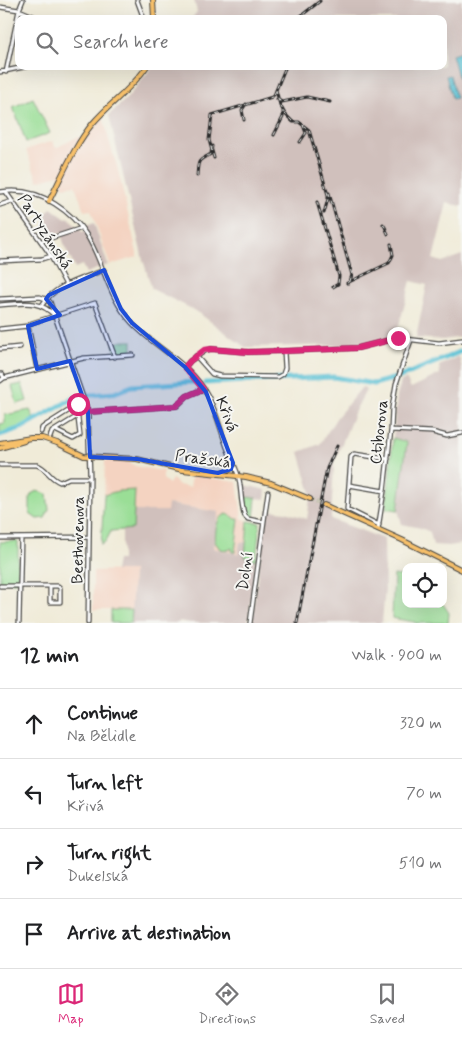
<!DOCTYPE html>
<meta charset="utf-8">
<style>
:root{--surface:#fff;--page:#f6f6f6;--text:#202124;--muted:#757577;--line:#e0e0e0;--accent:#db2777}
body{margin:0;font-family:Mynerve,sans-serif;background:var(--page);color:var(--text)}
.controls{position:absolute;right:15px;bottom:15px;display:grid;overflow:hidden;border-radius:10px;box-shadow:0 5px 20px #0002}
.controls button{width:45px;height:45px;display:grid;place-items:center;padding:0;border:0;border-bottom:1px solid var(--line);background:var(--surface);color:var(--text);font:25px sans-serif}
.stop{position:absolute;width:15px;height:15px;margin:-11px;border:4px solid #db2777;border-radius:50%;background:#fff}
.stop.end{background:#db2777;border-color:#fff;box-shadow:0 1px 5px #0008}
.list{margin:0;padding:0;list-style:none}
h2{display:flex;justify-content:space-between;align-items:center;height:65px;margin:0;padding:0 20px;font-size:21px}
h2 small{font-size:16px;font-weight:400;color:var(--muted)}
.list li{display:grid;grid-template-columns:32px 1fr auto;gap:15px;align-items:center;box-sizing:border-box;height:70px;padding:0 20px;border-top:1px solid var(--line)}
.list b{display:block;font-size:19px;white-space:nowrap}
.list p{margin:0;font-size:16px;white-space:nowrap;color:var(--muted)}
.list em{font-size:16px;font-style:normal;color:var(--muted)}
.icon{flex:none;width:28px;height:28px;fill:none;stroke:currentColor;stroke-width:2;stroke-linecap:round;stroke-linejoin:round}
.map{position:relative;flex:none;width:462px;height:623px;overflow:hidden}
.search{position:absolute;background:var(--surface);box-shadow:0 5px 20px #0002;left:15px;right:15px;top:15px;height:55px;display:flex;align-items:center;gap:12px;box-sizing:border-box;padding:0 18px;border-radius:10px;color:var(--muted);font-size:19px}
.sheet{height:345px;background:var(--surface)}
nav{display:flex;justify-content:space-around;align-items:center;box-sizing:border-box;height:70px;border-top:1px solid var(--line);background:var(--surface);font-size:14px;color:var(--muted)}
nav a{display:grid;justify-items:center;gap:2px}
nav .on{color:var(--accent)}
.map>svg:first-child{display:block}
.built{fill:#f4d3c1}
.industrial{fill:#d0c0bc}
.green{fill:#9ade96;stroke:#628460}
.water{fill:#56bfd3;stroke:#40757f}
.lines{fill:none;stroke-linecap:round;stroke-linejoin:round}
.river{stroke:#56bfd3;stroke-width:5}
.major-tunnel{stroke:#c9c5b5;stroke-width:4;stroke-dasharray:4 2;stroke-linecap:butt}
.minor-casing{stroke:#494845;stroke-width:5.5}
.major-casing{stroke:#494845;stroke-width:6}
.minor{stroke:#fff;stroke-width:3}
.major{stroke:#f7c06b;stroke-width:4}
.rail-casing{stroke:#2b2b2b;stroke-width:3}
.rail{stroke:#f6f6f2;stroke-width:1;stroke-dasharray:4;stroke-linecap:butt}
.route{stroke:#db2777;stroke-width:6}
.marked{fill:#1d4ed8;fill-opacity:0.2;stroke:#1d4ed8;stroke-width:4;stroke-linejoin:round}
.labels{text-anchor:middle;stroke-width:4;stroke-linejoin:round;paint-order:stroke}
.street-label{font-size:16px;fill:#2b2b2b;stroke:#f6f6f2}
</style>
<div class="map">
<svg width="462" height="623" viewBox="0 0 462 623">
<rect width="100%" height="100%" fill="#f6f6f2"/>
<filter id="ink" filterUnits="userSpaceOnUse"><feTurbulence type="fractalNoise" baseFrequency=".02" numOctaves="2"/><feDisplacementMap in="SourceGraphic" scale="10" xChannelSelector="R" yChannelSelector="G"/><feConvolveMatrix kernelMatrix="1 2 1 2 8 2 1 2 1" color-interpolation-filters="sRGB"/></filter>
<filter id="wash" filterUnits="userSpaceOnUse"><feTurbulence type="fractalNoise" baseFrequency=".0096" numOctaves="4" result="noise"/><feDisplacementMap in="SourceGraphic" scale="20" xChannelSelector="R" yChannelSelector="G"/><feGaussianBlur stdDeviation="1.12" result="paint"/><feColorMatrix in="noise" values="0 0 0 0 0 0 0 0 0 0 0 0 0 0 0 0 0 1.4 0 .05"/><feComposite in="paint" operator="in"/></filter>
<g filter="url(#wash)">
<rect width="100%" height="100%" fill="#f0ebd8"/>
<!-- built -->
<path class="built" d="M103,117L110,144L117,166L137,253V257L110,265L91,210L84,211L75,185L63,187L58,175L38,181L26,150L52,141L56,148L77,137L85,138Z
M126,460L135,466L163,471V479L169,484L172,479L174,480L178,485L190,487L192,475L237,482L242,518L248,521L246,542H240L238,554L213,548L218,512L168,504V511H133L135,490L118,491L104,495L105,461Z
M133,570L132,610H93V571Z"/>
<!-- industrial -->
<path class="industrial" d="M194,0H462V206L447,203L433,259L442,262L462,255V337L443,340L416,338L427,285L411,281L399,325L394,336L361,345L245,347L196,311L152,289L143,260L109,115L127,98L153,66H443V19H191L197,12Z
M51,208L66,219L68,217L71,220L82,232L87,230L86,226L94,223L108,265L86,273L82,265L75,268L65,247L61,233L50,235L46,214Z
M459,356L462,369V544L449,546L433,545L430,532L421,528L402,524L398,510L407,442L393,438L397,396L401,381L406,379L411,388L440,374L439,366Z
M362,387L366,390L355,411L334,463L331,519L384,539L385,589L382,623H252L264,525L268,510L286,512L307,519L311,493L299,452L320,444L337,417Z
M241,484L266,490L265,499L244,497Z
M168,504L219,512L213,548L238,554L240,542H246L245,557L256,560L248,623H190L179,621V623H131L133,571H115L117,560H122V531L123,529H133V511H167Z"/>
<!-- green -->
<path class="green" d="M33,98L50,133L26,142L13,107Z
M123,341H132V353H116L113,344Z
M22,384L27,401L17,404L12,386Z
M30,410L35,420L24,426L0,434V424L5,423V415Z
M393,438L407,442L398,510L386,508Z
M135,490L133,529L111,531L106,541L101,545L104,495L118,491Z
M37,491L47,494L49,510L45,518L37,519L30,514V498L31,494Z
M244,497L256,498L254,518L250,517L245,512Z
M227,514L232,516L236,519H239L235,552H232V548L228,550L220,549L215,542C216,531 215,518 227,514Z
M248,521L260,523L256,560L245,557Z
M17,541L18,543V579L16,582H0V542Z
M394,575L406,577V604H443L449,613L448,623H415V622L392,618Z
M111,610H132L131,623H111Z"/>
<!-- water -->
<path class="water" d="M462,52V90L452,55Z
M450,75L456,98L452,99L446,76Z"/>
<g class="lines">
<!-- river -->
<path class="river" d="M205,383L334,377L374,384L400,377L462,351
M0,435L21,428L74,398L89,395L114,393L132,386L193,382"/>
</g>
</g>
<g filter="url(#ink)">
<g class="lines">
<!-- major-tunnel -->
<path class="major-tunnel" d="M310,499L324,505"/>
<!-- minor casing -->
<g class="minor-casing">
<path id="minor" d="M137,0L144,19
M0,7L19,10L40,19
M0,72L29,66
M6,72L19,10L23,0
M0,192C19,189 38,193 55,204C106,236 96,283 132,323C156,349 191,363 208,396C217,413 221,432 228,450C231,458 235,466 238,475C242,488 240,503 245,516L248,519L263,522
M6,192L49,253L66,285
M0,205L12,201
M42,241L79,229
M0,261L42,259L51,256
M0,299L40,297L46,299L50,302L88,412L90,478L88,623
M0,305C22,304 38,298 55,316
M42,305C56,284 82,279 104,270
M28,326L37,369
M0,329L28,326L32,323L95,303L115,357
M0,349L20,347
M196,356L212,374L220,376L278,377L283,374L285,368L284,351
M185,367L190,361L205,351L211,349L248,352L284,351L358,348L397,338L439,343L462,340
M0,374H2L4,378L0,381
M4,378L84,358L133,355
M88,412L177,406L187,396L203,389
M391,430L432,432L447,436L462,433
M41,432L42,428L46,425L76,406L84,403
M49,440L52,432L55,430L76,417L78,418L80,435L73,439L55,430
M0,465H37C47,468 50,479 60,482L69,478H90
M218,473L231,469L233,463
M349,485L384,491
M379,525L347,509L351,457L354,454L388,459
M378,529L384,491L391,430L392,408L396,384L411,340
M0,538L89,537
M0,586H58L60,588V602H50V586
M19,623L21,538
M250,623L268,492"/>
</g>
<!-- major casing -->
<g class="major-casing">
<path id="major" d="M153,0L154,19
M49,201C63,174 74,146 93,123C110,103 133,88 147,66
M0,443L31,438H42L57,443L84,456L137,459L183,470L246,477L271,483L310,499
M0,448L24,441
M324,505L402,540L462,570"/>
</g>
<!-- minor -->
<use href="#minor" class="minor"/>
<!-- major -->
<use href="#major" class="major"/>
<!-- rail casing -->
<g class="rail-casing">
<path id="rail" d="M297,19L320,1
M276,90L280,105L285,114L293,122H299L309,130L328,195V199L324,213
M274,95L286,66
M277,99L282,102L307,97L330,102
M244,120L242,110L246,104
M274,135L283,117V111
M300,142L306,133L303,125
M214,158L209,140L212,115L272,97
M197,176C198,159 198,161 211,154L212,146
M329,193L352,275L350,281L348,283
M317,202L339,276L338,284L333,287
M383,224L385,227L388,234
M347,283L389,263L393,255L391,244
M297,623L324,483L327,468L337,446"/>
</g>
<!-- rail -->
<use href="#rail" class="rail"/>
</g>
</g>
<g class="lines" filter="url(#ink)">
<!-- route -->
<path class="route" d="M78,404L84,403L88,412L176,406L187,396L203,389L185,367L190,361L204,350L211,349L248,352L284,351L358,348L398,338"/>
</g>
<!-- marked area -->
<path class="marked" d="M104,270L121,309L132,323L185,367L206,392L233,463L231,469L218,473L137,459L90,457L88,412L70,361L37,369L28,326L60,315L46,299L49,295Z"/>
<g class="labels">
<!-- street labels -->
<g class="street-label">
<text transform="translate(46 231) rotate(57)" y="6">Partyzánská</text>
<text transform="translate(228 414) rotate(69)" y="6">Křivá</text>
<text transform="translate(378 432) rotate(-84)" y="6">Ctiborova</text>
<text transform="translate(203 458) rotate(8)" y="6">Pražská</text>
<text transform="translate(77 540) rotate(-89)" y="6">Beethovenova</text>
<text transform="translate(244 571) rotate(-82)" y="6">Dolní</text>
</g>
</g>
</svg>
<div class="controls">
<button><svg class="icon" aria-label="locate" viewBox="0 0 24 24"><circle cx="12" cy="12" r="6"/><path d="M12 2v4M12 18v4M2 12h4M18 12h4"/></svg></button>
</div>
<div class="stop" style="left:78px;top:404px"></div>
<div class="stop end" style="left:398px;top:338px"></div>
<div class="search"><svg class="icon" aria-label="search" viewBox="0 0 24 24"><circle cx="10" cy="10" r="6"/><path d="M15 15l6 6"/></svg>Search here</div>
</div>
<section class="sheet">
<h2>12 min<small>Walk · 900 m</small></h2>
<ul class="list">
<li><svg class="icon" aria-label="ahead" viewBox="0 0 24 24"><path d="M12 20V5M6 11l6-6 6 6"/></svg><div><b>Continue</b><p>Na Bělidle</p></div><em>320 m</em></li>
<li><svg class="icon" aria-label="left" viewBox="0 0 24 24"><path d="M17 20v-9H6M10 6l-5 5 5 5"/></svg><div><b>Turn left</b><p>Křivá</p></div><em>70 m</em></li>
<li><svg class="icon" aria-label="right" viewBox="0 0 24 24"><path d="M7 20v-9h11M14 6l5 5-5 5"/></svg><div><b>Turn right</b><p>Dukelská</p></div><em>510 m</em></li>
<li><svg class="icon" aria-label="arrive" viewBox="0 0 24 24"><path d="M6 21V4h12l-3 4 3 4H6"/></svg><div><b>Arrive at destination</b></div></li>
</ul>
</section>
<nav>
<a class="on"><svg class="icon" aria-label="map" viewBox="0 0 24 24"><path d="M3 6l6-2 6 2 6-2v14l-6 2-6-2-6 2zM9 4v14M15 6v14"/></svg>Map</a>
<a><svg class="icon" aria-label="directions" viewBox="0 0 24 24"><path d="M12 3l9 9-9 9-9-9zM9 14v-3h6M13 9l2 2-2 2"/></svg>Directions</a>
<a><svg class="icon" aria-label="saved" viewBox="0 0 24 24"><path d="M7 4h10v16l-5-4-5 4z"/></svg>Saved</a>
</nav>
